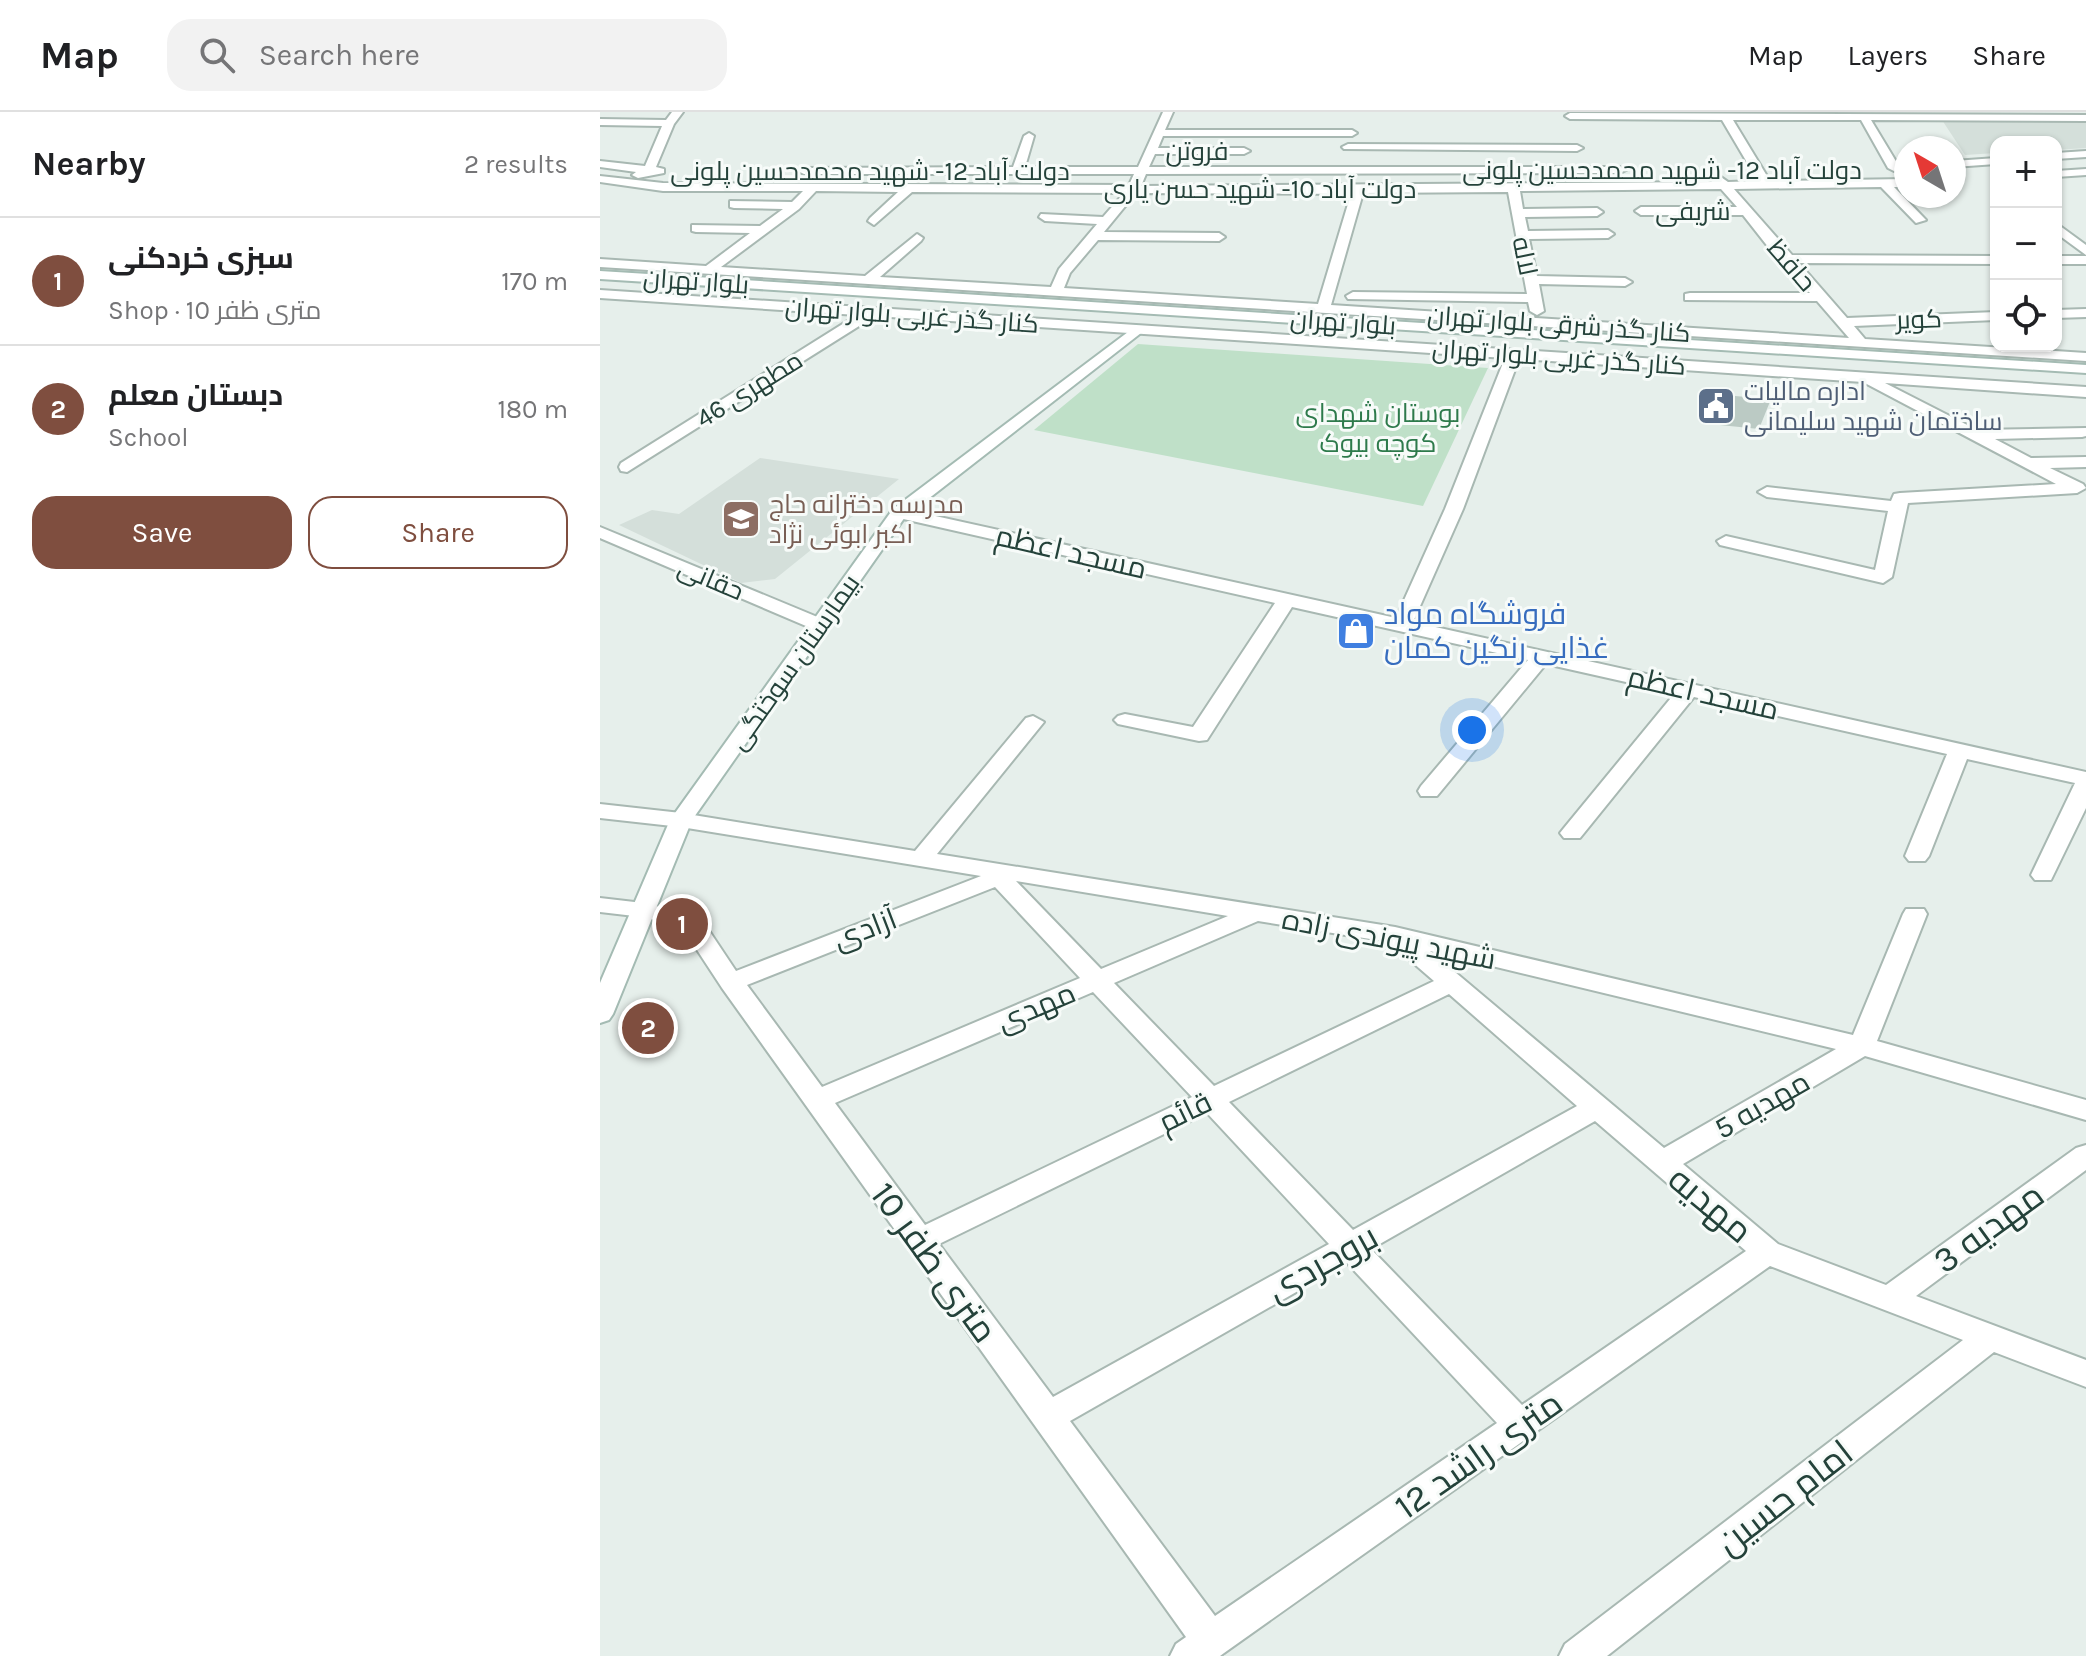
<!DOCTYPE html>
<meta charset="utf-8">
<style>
:root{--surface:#fff;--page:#f2f2f2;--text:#202124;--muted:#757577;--line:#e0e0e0;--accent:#7f4e3f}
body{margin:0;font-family:Karla,Cairo,sans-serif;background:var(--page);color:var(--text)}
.controls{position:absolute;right:24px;top:24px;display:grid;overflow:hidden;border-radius:16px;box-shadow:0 2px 6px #0004}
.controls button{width:72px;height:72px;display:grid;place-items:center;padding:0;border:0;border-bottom:2px solid var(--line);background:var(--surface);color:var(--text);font:40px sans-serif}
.compass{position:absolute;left:1294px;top:24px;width:72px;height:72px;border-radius:50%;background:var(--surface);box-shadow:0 2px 6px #0004;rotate:321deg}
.you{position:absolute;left:872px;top:618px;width:28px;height:28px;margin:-20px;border:6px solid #fff;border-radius:50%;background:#1a73e8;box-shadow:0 0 0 12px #1a73e833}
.badge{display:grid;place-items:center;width:52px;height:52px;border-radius:50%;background:var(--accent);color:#fff;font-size:26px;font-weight:700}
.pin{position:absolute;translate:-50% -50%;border:4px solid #fff;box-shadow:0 2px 8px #0006}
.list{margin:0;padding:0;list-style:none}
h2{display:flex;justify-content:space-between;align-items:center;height:104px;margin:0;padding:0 32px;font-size:34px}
h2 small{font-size:26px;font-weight:400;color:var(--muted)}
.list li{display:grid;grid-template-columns:52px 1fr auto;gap:24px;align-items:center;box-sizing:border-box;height:128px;padding:0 32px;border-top:2px solid var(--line)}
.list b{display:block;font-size:30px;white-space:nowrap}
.list p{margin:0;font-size:26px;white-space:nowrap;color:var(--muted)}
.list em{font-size:26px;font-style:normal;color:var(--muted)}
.actions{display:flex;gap:16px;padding:24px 32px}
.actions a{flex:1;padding:18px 0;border:2px solid var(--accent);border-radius:24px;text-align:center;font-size:28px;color:var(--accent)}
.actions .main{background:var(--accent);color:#fff}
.icon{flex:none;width:44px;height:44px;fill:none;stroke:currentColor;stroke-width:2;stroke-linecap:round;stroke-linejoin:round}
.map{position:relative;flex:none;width:1486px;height:1544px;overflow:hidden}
header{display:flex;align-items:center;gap:48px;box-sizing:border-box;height:112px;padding:0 40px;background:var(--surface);border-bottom:2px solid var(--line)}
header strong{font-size:38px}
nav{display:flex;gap:44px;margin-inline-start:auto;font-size:28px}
.search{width:560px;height:72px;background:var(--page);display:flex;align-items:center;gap:20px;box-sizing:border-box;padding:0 28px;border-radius:24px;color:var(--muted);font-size:30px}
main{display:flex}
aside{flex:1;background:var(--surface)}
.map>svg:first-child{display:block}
.built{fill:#d4dfda}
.green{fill:#bfe0c8}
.building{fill:#bbcac4}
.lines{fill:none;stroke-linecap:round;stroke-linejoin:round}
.street-casing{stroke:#a8b8b2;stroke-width:4}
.secondary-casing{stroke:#a4bbb3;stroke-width:4}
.street{fill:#fff;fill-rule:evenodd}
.secondary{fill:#fff;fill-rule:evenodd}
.labels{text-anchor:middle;stroke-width:6;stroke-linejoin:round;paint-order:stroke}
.far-street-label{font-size:26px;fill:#24423a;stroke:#f7fbf9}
.far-service-label{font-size:26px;fill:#4e5e75;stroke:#f7fbf9;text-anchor:start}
.far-park-label{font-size:26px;fill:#2d7a4b;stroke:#f7fbf9}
.far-education-label{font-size:26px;fill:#785e54;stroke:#f7fbf9;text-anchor:start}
.street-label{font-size:30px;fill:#24423a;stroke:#f7fbf9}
.shop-label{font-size:30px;fill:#366cbe;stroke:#f7fbf9;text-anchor:start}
.near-street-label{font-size:36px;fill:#24423a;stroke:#f7fbf9}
</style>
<header>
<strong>Map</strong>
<div class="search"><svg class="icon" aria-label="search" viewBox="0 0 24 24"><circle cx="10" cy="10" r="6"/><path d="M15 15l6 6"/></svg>Search here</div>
<nav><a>Map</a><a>Layers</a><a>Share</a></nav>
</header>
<main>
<aside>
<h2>Nearby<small>2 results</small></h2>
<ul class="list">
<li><span class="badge">1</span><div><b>سبزی خردکنی</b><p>Shop · 10 متری ظفر</p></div><em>170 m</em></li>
<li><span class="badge">2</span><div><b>دبستان معلم</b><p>School</p></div><em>180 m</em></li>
</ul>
<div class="actions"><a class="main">Save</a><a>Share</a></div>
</aside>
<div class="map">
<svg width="1486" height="1544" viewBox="0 0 1486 1544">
<rect width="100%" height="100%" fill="#e6efeb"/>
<!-- built -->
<path class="built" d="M1342,8H1486V36L1456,38V30H1396V41L1365,43Z
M160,346L299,367L175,467L141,471L19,413L52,398L79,402Z"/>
<!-- green -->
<path class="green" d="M538,232L888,256L823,394L434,318Z"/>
<!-- building -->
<path class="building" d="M1135,284L1171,287L1159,317L1120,313Z"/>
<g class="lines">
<!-- street casing -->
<g class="street-casing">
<path id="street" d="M72,0H83L74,12L56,55L64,57V61L38,66L32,63L36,60L0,55V49L45,54L62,14L0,13V7L66,8Z
M563,0H573L565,18H752L757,21L752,24H563L558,36H644L650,39L644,42H555L549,55H1020L1026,58L1020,61L546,62L541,74L1115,70L1112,66L1118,63L1128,70L1158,69L1122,8L970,7L965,4L970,1L1486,3V9L1271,8L1300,56L1294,59L1288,56L1261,8H1133L1170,69L1306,67V75H1294L1326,108L1316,111L1281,75L1134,77L1192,143L1396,144V152L1199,151L1247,206L1396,200V208L1254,214L1265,227L1486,241V249L0,155V147L106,154L150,121L96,120L92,119V113L160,114L183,97L134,96L130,95V89L192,90L203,79H63L0,70V64L63,71L529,73L534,62H204L198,59L204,56L413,55L424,24L429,21L434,24L425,55H538ZM1121,77L1137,95H1041L1035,99L1041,103H1143L1180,150L1210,181H1090L1085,182V188L1217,189L1249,226L731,193L763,81L908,80L927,182L753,180L746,184L748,187L928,190L930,199L937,203L944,199L939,172L1025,174L1032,170L1025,166L937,164L929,127L1008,126L1014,122L1008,118L928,119L925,105L997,104L1003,100L997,96L923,97L920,79ZM216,79L298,80L270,106L268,109L274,113L312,80L524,81L503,105L441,102L439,105L445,109L497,112L459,157L451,175L280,165L321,129L323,126L317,122L265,164L121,155L199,97ZM536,81L751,82L718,192L464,176L470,161L498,128L619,129L625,125L619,121L504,120Z
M748,32L977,33L983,36L977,39L744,37L742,35Z
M1486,39V45L1456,47V41Z
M1396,46V52L1354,55V49Z
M1486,57V63L1456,65V59Z
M1456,111L1486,133V143L1456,121Z
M1456,144H1486V152H1456Z
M0,178L1486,275V285L1285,271L1377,318L1486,316V324L1482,325L1395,327L1431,346L1486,345V355L1450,356L1483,372L1486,376L1477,381L1308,391L1292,465L1283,471L1120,433L1117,429L1126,424L1275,458L1288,399L1167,385L1158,380L1167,375L1291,389L1294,382L1300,381L1456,372L1263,270L919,247L863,397L813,510L1486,660V696L1451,768H1435L1431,763L1475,671L1367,647L1329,744L1325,749H1309L1305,744L1347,642L1094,585L980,726H964L960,721L964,716L1075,581L946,552L837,684H821L818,679L821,674L928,548L692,495L607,628L599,629L518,612L514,608L518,604L525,602L593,615L675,491L299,406L290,401L293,397L299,396L796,506L845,397L905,246L275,204L27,360L21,359L19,355L21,351L257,203L0,186Z
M1486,197V205L1456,206V198Z
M0,415L227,509L230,513L220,519L213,517L0,426Z
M433,604L444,610L337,742L795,815L1253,923L1303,802L1306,797H1324L1327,802L1277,929L1486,988V1008L1265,944L1083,1052L1178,1132L1286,1173L1476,1036L1486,1033V1058L1316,1184L1486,1248V1275L1394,1240L1007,1544H959L965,1532L1363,1228L1170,1154L624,1541L620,1544H570L576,1532L586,1525L122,876L82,815L43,805L0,800V786L43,791L100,805L136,859L381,764L81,715L0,706V692L81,701L315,739L426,606ZM416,769L628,804L501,857ZM395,775L480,866L222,975L147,873ZM658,809L789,830L834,869L614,974L514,871ZM830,839L1236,937L1064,1036ZM493,880L592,985L325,1113L235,991ZM849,882L977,994L753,1118L629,990ZM607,1001L729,1132L453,1285L339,1132ZM995,1009L1146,1139L922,1293L771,1137ZM747,1151L897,1311L615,1504L470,1309Z"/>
</g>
<!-- secondary casing -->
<g class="secondary-casing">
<path id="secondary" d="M0,159L1486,253V261L0,167Z
M536,214L541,215V221L305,405L92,708L13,902L9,908L0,911V871L70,708L293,397Z"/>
</g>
<!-- street -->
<use href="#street" class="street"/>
<!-- secondary -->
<use href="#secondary" class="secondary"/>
</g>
<!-- icons -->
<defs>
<g id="civic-square" transform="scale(2)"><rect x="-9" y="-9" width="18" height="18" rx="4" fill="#5c6f8a" stroke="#f7fbf9"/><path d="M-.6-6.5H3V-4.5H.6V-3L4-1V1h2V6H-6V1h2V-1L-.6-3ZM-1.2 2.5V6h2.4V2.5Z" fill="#fff"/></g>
<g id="school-square" transform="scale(2)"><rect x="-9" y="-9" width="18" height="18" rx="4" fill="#8d6e63" stroke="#f7fbf9"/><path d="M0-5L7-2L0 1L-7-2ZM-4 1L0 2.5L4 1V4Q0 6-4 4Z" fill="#fff"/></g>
<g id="shop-square" transform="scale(2)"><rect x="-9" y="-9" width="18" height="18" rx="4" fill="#3f7fe0" stroke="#f7fbf9"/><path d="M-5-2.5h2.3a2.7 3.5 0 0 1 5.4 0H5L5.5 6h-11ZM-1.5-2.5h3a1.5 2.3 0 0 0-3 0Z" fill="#fff"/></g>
</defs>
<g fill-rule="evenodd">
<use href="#civic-square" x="1116" y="294"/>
<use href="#school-square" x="141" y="407"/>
<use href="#shop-square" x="756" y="519"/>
</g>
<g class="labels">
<!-- far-street labels -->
<g class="far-street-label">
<text x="597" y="48">فروتن</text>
<text x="1062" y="67">دولت آباد 12- شهید محمدحسین پلونی</text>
<text x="270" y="68">دولت آباد 12- شهید محمدحسین پلونی</text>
<text x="660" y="86">دولت آباد 10- شهید حسن یاری</text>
<text x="1093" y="108">شریفی</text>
<text transform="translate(925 144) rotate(78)" y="9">لاله</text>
<text transform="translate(1192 153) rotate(49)" y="9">حافظ</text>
<text transform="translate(96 169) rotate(4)" y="9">بلوار تهران</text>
<text transform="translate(312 203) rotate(4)" y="9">کنار گذر غربی بلوار تهران</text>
<text transform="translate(1319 207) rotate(-2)" y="9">کویر</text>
<text transform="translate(743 210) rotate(4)" y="9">بلوار تهران</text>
<text transform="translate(959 212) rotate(4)" y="9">کنار گذر شرقی بلوار تهران</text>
<text transform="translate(959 245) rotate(4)" y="9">کنار گذر غربی بلوار تهران</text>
<text transform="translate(149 277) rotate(-32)" y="9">مطهری 46</text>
<text transform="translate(111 467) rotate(23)" y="9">حقانی</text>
<text transform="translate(194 550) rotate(-55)" y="9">بیمارستان سوختگی</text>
</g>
<!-- far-service labels -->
<g class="far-service-label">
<text x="1144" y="288">اداره مالیات<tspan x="1144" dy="30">ساختمان شهید سلیمانی</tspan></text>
</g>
<!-- far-park labels -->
<g class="far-park-label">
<text x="778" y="310">بوستان شهدای<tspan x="778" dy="30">کوچه بیوک</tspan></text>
</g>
<!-- far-education labels -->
<g class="far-education-label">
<text x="169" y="401">مدرسه دخترانه حاج<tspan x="169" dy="30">اکبر ابوئی نژاد</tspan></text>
</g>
<!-- street labels -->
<g class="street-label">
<text transform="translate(471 440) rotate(13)" y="10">مسجد اعظم</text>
<text transform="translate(1103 581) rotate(13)" y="10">مسجد اعظم</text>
<text transform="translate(265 817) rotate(-21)" y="10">آزادی</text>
<text transform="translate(789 827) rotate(11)" y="10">شهید پیوندی زاده</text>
<text transform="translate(436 895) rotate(-23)" y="10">مهدی</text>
<text transform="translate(1162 993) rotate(-30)" y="10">مهدیه 5</text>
<text transform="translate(585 1000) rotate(-26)" y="10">قائم</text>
</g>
<!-- shop labels -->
<g class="shop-label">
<text x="784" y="512">فروشگاه مواد<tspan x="784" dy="34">غذایی رنگین کمان</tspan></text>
</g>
<!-- near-street labels -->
<g class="near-street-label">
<text transform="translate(1111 1092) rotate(40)" y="13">مهدیه</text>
<text transform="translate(1388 1115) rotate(-36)" y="13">مهدیه 3</text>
<text transform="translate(335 1150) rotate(54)" y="13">10 متری ظفر</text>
<text transform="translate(722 1150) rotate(-29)" y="13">بروجردی</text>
<text transform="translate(878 1342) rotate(-35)" y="13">12 متری راشد</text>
<text transform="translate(1184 1385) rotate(-38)" y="13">امام حسین</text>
</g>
</g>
</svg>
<div class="controls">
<button>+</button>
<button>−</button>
<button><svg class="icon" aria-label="locate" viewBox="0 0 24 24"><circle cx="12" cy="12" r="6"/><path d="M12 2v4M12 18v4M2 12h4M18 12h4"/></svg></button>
</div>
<svg class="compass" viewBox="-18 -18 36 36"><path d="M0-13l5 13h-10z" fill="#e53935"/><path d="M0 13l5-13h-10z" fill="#757577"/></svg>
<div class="you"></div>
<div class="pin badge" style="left:82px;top:812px">1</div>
<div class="pin badge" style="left:48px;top:916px">2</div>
</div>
</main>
